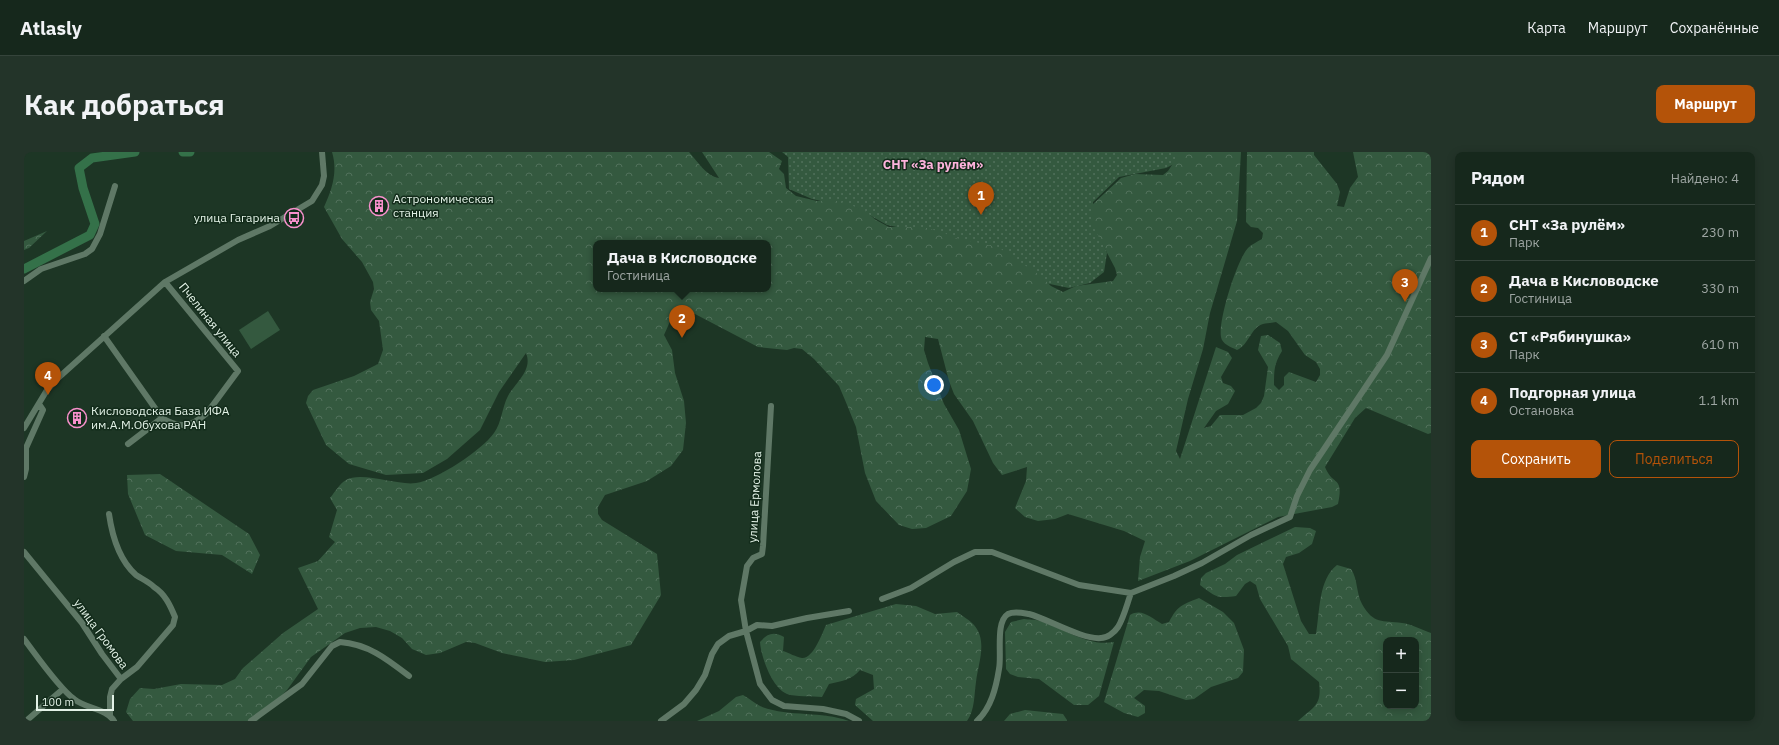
<!DOCTYPE html>
<html lang="ru">
<meta charset="utf-8">
<style>
:root{--surface:#16281c;--page:#233429;--text:#f1f3f6;--muted:#9ea6a3;--line:#35443b;--accent:#b45309}
body{margin:0;font-family:"IBM Plex Sans",sans-serif;background:var(--page);color:var(--text)}
.controls{position:absolute;right:12px;bottom:12px;display:grid;overflow:hidden;border-radius:8px;box-shadow:0 2px 10px #0003}
.controls button{width:36px;height:36px;display:grid;place-items:center;padding:0;border:0;border-bottom:1px solid var(--line);background:var(--surface);color:var(--text);font:20px sans-serif}
.scale{position:absolute;left:12px;bottom:10px;width:78px;box-sizing:border-box;padding-left:4px;border:2px solid #e3f2e7;border-top:0;font-size:11px;line-height:14px;white-space:nowrap;color:#e3f2e7;-webkit-text-stroke:3px #132c1b;paint-order:stroke}
.you{position:absolute;left:910px;top:233px;width:14px;height:14px;margin:-10px;border:3px solid #fff;border-radius:50%;background:#1a73e8;box-shadow:0 0 0 6px #1a73e833}
.badge{display:grid;place-items:center;width:26px;height:26px;border-radius:50%;background:var(--accent);color:#fff;font-size:13px;font-weight:700}
.pin{position:absolute;translate:-50% -33px;filter:drop-shadow(0 1px 2px #0008)}
.pin::after{content:'';position:absolute;top:21px;width:14px;height:12px;background:inherit;clip-path:polygon(0 0,100% 0,50% 100%)}
.popup{position:absolute;left:569px;top:88px;width:178px;height:52px;box-sizing:border-box;display:grid;place-content:center;border-radius:8px;background:var(--surface);filter:drop-shadow(0 1px 3px #0005);font-size:13px;white-space:nowrap;color:var(--muted)}
.popup b{font-size:15px;color:var(--text)}
.popup::after{content:'';position:absolute;left:50%;top:100%;margin-left:-8px;border:8px solid transparent;border-top-color:var(--surface)}
.list{margin:0;padding:0;list-style:none}
h2{display:flex;justify-content:space-between;align-items:center;height:52px;margin:0;padding:0 16px;font-size:17px}
h2 small{font-size:13px;font-weight:400;color:var(--muted)}
.list li{display:grid;grid-template-columns:26px 1fr auto;gap:12px;align-items:center;box-sizing:border-box;height:56px;padding:0 16px;border-top:1px solid var(--line)}
.list b{display:block;font-size:15px;white-space:nowrap}
.list p{margin:0;font-size:13px;white-space:nowrap;color:var(--muted)}
.list em{font-size:13px;font-style:normal;color:var(--muted)}
.actions{display:flex;gap:8px;padding:12px 16px}
.actions a{flex:1;padding:9px 0;border:1px solid var(--accent);border-radius:8px;text-align:center;font-size:14px;color:var(--accent)}
.actions .main{background:var(--accent);color:#fff}
.map{position:relative;flex:none;width:1407px;height:569px;overflow:hidden;border-radius:8px}
header{display:flex;align-items:center;gap:24px;box-sizing:border-box;height:56px;padding:0 20px;background:var(--surface);border-bottom:1px solid var(--line)}
header strong{font-size:19px}
nav{display:flex;gap:22px;margin-inline-start:auto;font-size:14px}
.intro{display:flex;align-items:center;justify-content:space-between;box-sizing:border-box;height:96px;padding:0 24px}
h1{margin:0;font-size:28px}
.button{padding:10px 18px;border-radius:8px;background:var(--accent);color:#fff;font-size:14px;font-weight:700}
main{display:flex;gap:24px;padding:0 24px}
aside{flex:1;background:var(--surface);border-radius:8px;box-shadow:0 2px 10px #0003}
.map>svg:first-child{display:block}
.green{fill:url(#green-dots)}
.forest{fill:url(#forest-crowns);fill-rule:evenodd}
.pitch{fill:#34593f}
.lines{fill:none;stroke-linecap:round;stroke-linejoin:round}
.river{stroke:#347149;stroke-width:9}
.minor{stroke:#5f7866;stroke-width:6}
.labels{text-anchor:middle;stroke-width:3;stroke-linejoin:round;paint-order:stroke}
.poi-label{font-size:12px;fill:#e3f2e7;stroke:#132c1b;text-anchor:start}
.street-label{font-size:12px;fill:#e3f2e7;stroke:#132c1b}
.neighbourhood-label{font-size:13px;font-weight:bold;fill:#fdb3dc;stroke:#132c1b}
</style>
<header>
<strong>Atlasly</strong>
<nav><a>Карта</a><a>Маршрут</a><a>Сохранённые</a></nav>
</header>
<div class="intro"><h1>Как добраться</h1><a class="button">Маршрут</a></div>
<main>
<div class="map">
<svg width="1407" height="569" viewBox="0 0 1407 569">
<defs>
<pattern id="green-dots" width="8" height="8" patternUnits="userSpaceOnUse"><rect width="8" height="8" fill="#34593f"/><path d="M2 2h.1M6 6h.1" fill="none" stroke="#51715b" stroke-width="1.8" stroke-linecap="round"/></pattern>
<pattern id="forest-crowns" width="20" height="18" patternUnits="userSpaceOnUse"><rect width="20" height="18" fill="#34593f"/><path d="M2 6a3 3 0 1 1 6 0M12 15a3 3 0 1 1 6 0" fill="none" stroke="#51715b"/></pattern>
</defs>
<rect width="100%" height="100%" fill="#1d3625"/>
<!-- green -->
<path class="green" d="M758,0H1159L1152,11L1142,16L1095,25L1069,50V69L1083,101L1080,120L1066,131L1045,136L1021,131L965,94L863,73L833,56L788,47L765,37L764,5Z"/>
<!-- forest -->
<path class="forest" d="M308,0H665C674,10 682,24 695,26L678,0H745L758,9L755,17L760,22L762,36L772,44L793,49L808,48L822,51L841,59L852,68L865,75H899L921,81L927,85L974,95L1017,124L1027,134L1039,140L1052,134L1089,129L1093,123L1091,116L1069,74V52L1097,26L1111,22L1139,23L1144,19L1152,7L1151,0H1217L1213,69L1186,161L1179,197L1164,247L1152,299L1156,307L1192,195L1204,200L1208,206L1197,225L1199,231L1207,234L1211,239L1204,252L1192,259L1180,276L1187,274L1196,263H1219L1232,256L1237,251L1240,244L1244,215L1234,198L1237,184L1244,183L1256,191L1258,199C1250,212 1250,218 1250,233L1255,238L1260,233V225L1265,220L1292,230L1296,223V217L1292,210L1281,203L1264,179L1252,170C1248,171 1243,171 1239,172C1227,175 1225,193 1213,198C1207,195 1198,192 1197,185C1194,168 1213,108 1224,96C1228,92 1233,90 1238,87L1239,81L1234,76L1227,75L1222,70L1223,0H1290V3L1313,32L1316,40L1313,54L1320,55L1326,36L1334,25L1329,0H1407V281L1404,282L1342,256L1331,266L1301,315C1309,335 1320,323 1314,352L1308,355L1254,365L1166,409L1114,429L1116,405L1121,389L1100,379L1044,362L1031,367L1014,369L1001,365L991,356L1002,329L1003,315L978,323L969,311L949,269L930,242L925,229L914,187L901,185L900,198L904,211L920,252L935,278L947,317L943,339L927,364L902,376L888,377L875,373L852,349L841,321L832,275L821,248L815,234L790,207L778,197L770,196L763,198L734,195L671,162L656,163L648,165L640,183L648,198L651,221L660,249L662,271L659,298L647,314L623,329L581,343L574,355V362L578,368L633,402L637,443L607,493L550,508L521,510L478,501L451,491L442,490L416,501L402,503L388,497L378,486L366,479L352,475L336,476L321,481L287,505L263,538L233,569H109L102,560L106,547L116,536L130,537L157,532L198,533L211,527L219,516L259,481L294,457L274,416L294,409L311,390L305,385L313,358L306,346C311,340 316,331 322,328C338,319 374,334 392,331C413,328 458,298 470,281C478,270 478,255 484,244C492,230 509,218 502,201L475,240L456,278L423,307L399,321L362,323L325,312L302,293L282,251L284,244L289,238L330,224L354,212L359,198L355,169L347,158L346,150L350,137L349,130L338,110L318,87L300,55C308,37 314,20 308,0ZM572,91H744V137H572Z
M23,79L5,96L0,98V89Z
M136,322L225,382L236,403L228,422L198,403L152,399L121,383L104,342L103,323Z
M1271,375L1286,376L1292,379L1288,392L1275,401L1262,405L1259,412L1277,469L1285,482H1292C1296,460 1294,428 1313,413L1327,417C1334,427 1332,441 1338,452C1350,473 1358,468 1378,471C1387,472 1398,478 1407,481V569H1274C1290,554 1298,554 1295,530L1267,507L1264,494L1236,447L1232,433L1226,429L1221,432L1212,444C1192,447 1191,444 1176,433L1177,426L1182,421L1201,412L1213,403ZM1362,488H1392V554H1362Z
M1175,446L1199,460L1210,471L1220,498L1219,520L1214,526L1187,535L1170,547L1162,548L1135,539L1120,538L1110,546L1121,554V561L1114,565L1100,561L1080,550L1106,463C1118,456 1127,466 1138,472L1145,470C1154,453 1158,453 1175,446Z
M872,452L892,454L911,462L933,460C938,464 946,468 950,473C964,489 954,512 952,530C950,543 951,558 943,569H849L831,553L832,547L850,537L849,523L836,518C828,528 817,529 805,532L798,545C789,544 771,545 763,542C748,536 737,505 736,490C743,482 749,479 760,485L759,499C765,501 772,505 778,506C789,507 798,482 802,473Z
M1000,467C1005,468 1011,467 1016,469C1039,476 1064,495 1090,490L1075,544L1064,553H1050L1015,527L994,525L986,522L982,517L981,480L987,470Z
M719,543C725,546 731,552 738,555C766,565 797,559 825,569H673L695,559L712,545Z
M1001,558L1039,562L1043,568V569H980L986,562Z"/>
<!-- pitch -->
<path class="pitch" d="M244,159L256,178L227,197L215,178Z"/>
<g class="lines">
<!-- river -->
<path class="river" d="M159,0H166
M0,117L66,83L71,72L59,36L55,16L68,6L111,0"/>
<!-- minor -->
<path class="minor" d="M0,129L17,117L61,102L68,97L76,82L91,34
M80,184L138,266
M747,254L739,394L738,402L729,406L723,414L717,448L722,479L736,532L748,548L760,554L799,557L822,562L835,569
M0,276L23,238L33,227L141,130L214,88L246,74L288,49L298,33L300,24L298,0
M104,292L138,266C156,277 167,275 183,261L214,219L141,130
M0,325L2,317V296L19,258L15,252
M85,362C88,383 95,408 112,423C118,427 125,430 130,435C141,442 146,453 151,465L149,473L113,515L97,527L88,537L86,545V563
M0,400L58,471L78,502L97,527
M858,447L887,436L930,410L951,400H968L1055,433L1107,441L1150,424L1178,411L1227,383L1266,365L1273,344L1286,318L1363,203L1407,106
M0,487C13,504 34,535 50,547C62,557 82,556 90,569
M2,569L39,537
M227,569L278,532L308,494L316,490C344,492 363,507 385,524
M637,569L660,552L672,538L681,523L688,502L694,492L705,484L722,479L733,473L748,474L783,466L825,459
M953,569C967,556 972,536 975,517C978,503 971,470 984,462C990,459 999,461 1005,462C1024,467 1059,488 1077,486C1083,486 1090,481 1094,475C1100,465 1103,452 1107,441"/>
</g>
<!-- icons -->
<defs>
<g id="building-ring" transform="scale(1)"><circle r="9.5" fill="#132c1b" stroke="#f890cc" stroke-width="1.5"/><path d="M-4-6H4V6H1V3H-1V6H-4ZM-2.5-4.3h1.7v1.8h-1.7ZM.8-4.3h1.7v1.8H.8ZM-2.5-1h1.7V.8h-1.7ZM.8-1h1.7V.8H.8Z" fill="#f890cc"/></g>
<g id="bus-ring" transform="scale(1)"><circle r="9.5" fill="#132c1b" stroke="#f890cc" stroke-width="1.5"/><path d="M-5-6H5V4H4V6H2V4H-2V6H-4V4H-5ZM-3.5-4V0h7V-4ZM-3.5 1.2v1.5H-2V1.2ZM2 1.2v1.5H3.5V1.2Z" fill="#f890cc"/></g>
</defs>
<g fill-rule="evenodd">
<use href="#building-ring" x="355" y="54"/>
<use href="#bus-ring" x="270" y="66"/>
<use href="#building-ring" x="53" y="266"/>
</g>
<g class="labels">
<!-- poi labels -->
<g class="poi-label">
<text x="369" y="51">Астрономическая<tspan x="369" dy="14">станция</tspan></text>
<text x="256" y="70" text-anchor="end">улица Гагарина</text>
<text x="67" y="263">Кисловодская База ИФА<tspan x="67" dy="14">им.А.М.Обухова РАН</tspan></text>
</g>
<!-- street labels -->
<g class="street-label">
<text transform="translate(186 168) rotate(51)" y="4">Пчелиная улица</text>
<text transform="translate(731 345) rotate(-87)" y="4">улица Ермолова</text>
<text transform="translate(77 482) rotate(54)" y="4">улица Громова</text>
</g>
<!-- neighbourhood labels -->
<g class="neighbourhood-label">
<text x="909" y="17">СНТ «За рулём»</text>
</g>
</g>
</svg>
<div class="controls">
<button>+</button>
<button>−</button>
</div>
<div class="scale">100 m</div>
<div class="you"></div>
<div class="pin badge" style="left:957px;top:63px">1</div>
<div class="pin badge" style="left:658px;top:186px">2</div>
<div class="popup"><b>Дача в Кисловодске</b>Гостиница</div>
<div class="pin badge" style="left:1381px;top:150px">3</div>
<div class="pin badge" style="left:24px;top:243px">4</div>
</div>
<aside>
<h2>Рядом<small>Найдено: 4</small></h2>
<ul class="list">
<li><span class="badge">1</span><div><b>СНТ «За рулём»</b><p>Парк</p></div><em>230 m</em></li>
<li><span class="badge">2</span><div><b>Дача в Кисловодске</b><p>Гостиница</p></div><em>330 m</em></li>
<li><span class="badge">3</span><div><b>СТ «Рябинушка»</b><p>Парк</p></div><em>610 m</em></li>
<li><span class="badge">4</span><div><b>Подгорная улица</b><p>Остановка</p></div><em>1.1 km</em></li>
</ul>
<div class="actions"><a class="main">Сохранить</a><a>Поделиться</a></div>
</aside>
</main>
